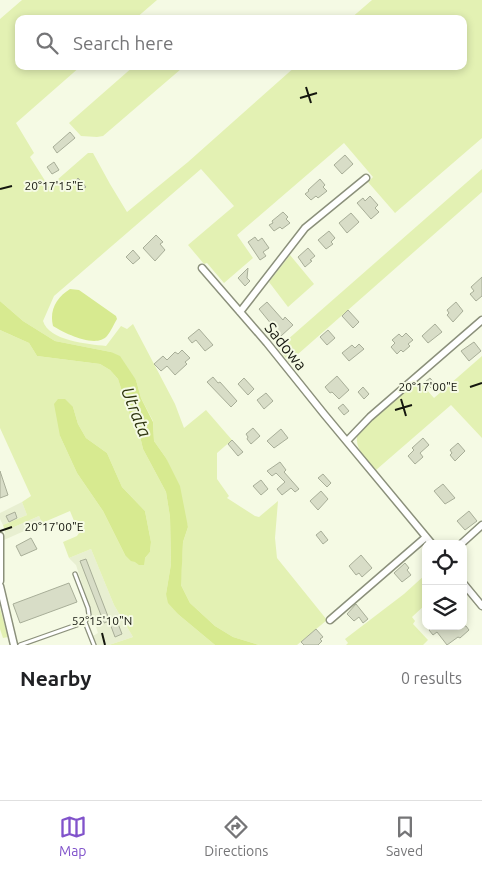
<!DOCTYPE html>
<meta charset="utf-8">
<style>
:root{--surface:#fff;--page:#f6f6f6;--text:#202124;--muted:#757577;--line:#e0e0e0;--accent:#8153cb}
body{margin:0;font-family:Ubuntu,sans-serif;background:var(--page);color:var(--text)}
.controls{position:absolute;right:15px;bottom:15px;display:grid;overflow:hidden;border-radius:10px;box-shadow:0 2px 8px #0003}
.controls button{width:45px;height:45px;display:grid;place-items:center;padding:0;border:0;border-bottom:1px solid var(--line);background:var(--surface);color:var(--text);font:25px sans-serif}
.list{margin:0;padding:0;list-style:none}
h2{display:flex;justify-content:space-between;align-items:center;height:65px;margin:0;padding:0 20px;font-size:21px}
h2 small{font-size:16px;font-weight:400;color:var(--muted)}
.icon{flex:none;width:28px;height:28px;fill:none;stroke:currentColor;stroke-width:2;stroke-linecap:round;stroke-linejoin:round}
.map{position:relative;flex:none;width:482px;height:645px;overflow:hidden}
.search{position:absolute;background:var(--surface);box-shadow:0 2px 8px #0003;left:15px;right:15px;top:15px;height:55px;display:flex;align-items:center;gap:12px;box-sizing:border-box;padding:0 18px;border-radius:10px;color:var(--muted);font-size:19px}
.sheet{height:155px;background:var(--surface)}
nav{display:flex;justify-content:space-around;align-items:center;box-sizing:border-box;height:70px;border-top:1px solid var(--line);background:var(--surface);font-size:14px;color:var(--muted)}
nav a{display:grid;justify-items:center;gap:2px}
nav .on{color:var(--accent)}
.map>svg:first-child{display:block}
.built{fill:#e8efd1}
.green{fill:#e3f1b3;fill-rule:evenodd}
.water{fill:#d7ea90}
.building{fill:#d8ddc7;stroke:#a8ae98}
.lines{fill:none;stroke-linecap:round;stroke-linejoin:round}
.service-casing{stroke:#8b907b;stroke-width:5.5}
.minor-casing{stroke:#8b907b;stroke-width:9}
.service{stroke:#fff;stroke-width:3}
.minor{stroke:#fff;stroke-width:6}
.ticks{fill:none;stroke:#15170f;stroke-width:2}
.labels{text-anchor:middle;stroke-width:4;stroke-linejoin:round;paint-order:stroke}
.street-label{font-size:16px;fill:#15170f;stroke:#f5fae4}
.water-label{font-size:18px;font-style:italic;fill:#2f3610;stroke:#f5fae4}
.ticks-label{font-size:12px;text-anchor:middle;fill:#15170f;stroke:#f5fae4;stroke-width:4;stroke-linejoin:round;paint-order:stroke}
</style>
<div class="map">
<svg width="482" height="645" viewBox="0 0 482 645">
<rect width="100%" height="100%" fill="#f5fae4"/>
<!-- built -->
<path class="built" d="M22,502L27,515L3,525L0,519V513Z
M39,516L42,523L4,540L5,531Z
M91,549L114,605L133,637L109,645H96L93,636L98,633L76,565L69,558Z"/>
<!-- green -->
<path class="green" d="M22,0H157L135,19H19V66H81L16,123L34,153L30,157L49,187L88,153H93L110,184L127,212L188,162L296,66H463V19H350L372,0H482V138L395,213L368,182L373,177L344,143L237,235L253,258L224,283L207,263L204,264L188,245L234,206L201,169L54,296L43,321C49,341 88,344 106,346L121,326L127,329L133,324L175,404L184,428L206,410L232,440L217,453V479L229,496L227,498L255,516L259,517L278,501L275,538L277,558L327,620L297,645H259L233,637L215,626L190,603L181,585V578L183,542L188,527L166,458L154,441L153,421L141,398L136,380L111,352L55,341L23,321L0,301V19Z
M134,66H179L181,69L103,136L97,137L81,136L69,123Z
M482,169V192L289,362L278,348Z
M290,255L314,284L288,307L269,282Z
M0,330L29,343L37,356L100,364L110,370L118,379L128,409L139,432L143,449L166,492L170,517L171,564L166,594L179,615L215,645H109L133,637L114,605L91,549L69,558L63,542L77,536L79,533L70,511L42,523L39,516L5,531L3,525L27,515L22,502L31,496L0,428ZM73,407L78,424L86,438L107,453L122,487L145,511L151,542L150,552L145,558L125,555L103,511L77,473L60,436Z
M482,356V438L451,405L376,470C367,459 351,447 359,431L418,380L434,398Z
M426,574V604L412,617L415,621L413,624L428,640L423,645H346L348,643L345,639L404,594Z
M0,608L8,637L3,638L0,629Z"/>
<!-- water -->
<path class="water" d="M70,289L79,290L116,316L117,319C114,324 111,331 107,336C96,349 64,333 53,326C49,310 57,297 70,289Z
M0,301L23,321L55,341L111,352L120,356L136,380L141,398L153,422L154,441L166,458L180,486L188,527L183,542L181,585L190,603L215,626L233,637L259,645H215L179,615L168,603L166,594L171,564L170,517L166,492L143,449L139,432L128,410L118,379L110,370L100,364L37,356L29,343L0,330Z
M58,399H65L73,407L78,424L86,438L107,453L122,487L145,511L151,542L150,552L145,558L144,565H139L135,562L131,561L125,555L103,511L77,473L60,436L54,404Z"/>
<!-- building -->
<path class="building" d="M70,132L75,138L57,153L53,147Z
M345,155L353,164L342,174L334,165Z
M54,162L59,170L52,174L47,167Z
M78,178L86,187L81,191L74,182Z
M320,179L325,185L323,187L327,191L318,198L316,196L311,200L305,194L309,191L308,190Z
M370,196L378,205L375,208L379,212L371,219L357,203L363,198L365,201Z
M283,212L288,217L286,219L290,223L282,229L280,227L274,231L269,225L273,223L272,221Z
M351,213L359,222L347,233L339,223Z
M329,231L335,238L331,242L333,244L326,249L318,240Z
M156,235L163,242L160,244L165,250L155,261L143,248Z
M255,237L258,241L262,238L269,248L263,252L266,256L260,260L248,242Z
M308,248L315,256L310,260L312,261L305,267L298,257Z
M133,250L140,258L133,264L126,257Z
M248,268L247,278L250,281L245,286L238,278Z
M482,277V296L476,301L470,294L474,291L471,287Z
M267,302L283,320L285,317L293,325L281,336L259,309Z
M456,302L463,311L453,322L447,315L449,313L447,310Z
M348,310L359,322L353,328L342,316Z
M435,324L442,332L428,343L422,336Z
M199,329L213,345L205,351L196,340L192,343L188,338Z
M328,330L335,338L327,345L320,337Z
M406,333L413,340L408,344L410,346L403,352L401,350L397,354L391,347L395,343L392,340L399,334L402,337Z
M474,342L481,351L469,361L461,351Z
M359,344L364,349L349,361L342,353L352,345L355,348Z
M182,350L190,358L185,362L187,364L175,375L167,366L161,371L154,364L163,356L167,360L175,352L178,354Z
M337,376L349,390L339,399L332,392L330,393L325,387Z
M213,377L218,383L220,382L237,401L231,407L207,382Z
M244,378L254,389L248,395L238,384Z
M430,378L436,385L432,389L425,382Z
M363,387L369,394L364,399L358,392Z
M266,393L273,401L264,409L257,400Z
M343,404L349,411L344,415L338,408Z
M253,428L260,436L251,444L247,439L248,437L246,434Z
M281,429L288,438L274,448L267,441Z
M423,438L429,445L420,453L423,457L415,464L408,456L414,450L412,448Z
M232,440L243,452L238,456L228,444Z
M458,443L465,451L455,461L450,455L452,453L450,450Z
M280,462L286,470L284,472L299,489L295,492L291,488L282,495L277,489L285,482L276,473L272,476L267,471Z
M0,471L8,495L0,498Z
M323,474L331,483L327,487L318,478Z
M261,480L268,489L261,495L253,486Z
M443,484L455,498L445,504L434,491Z
M321,491L328,499L318,510L310,501Z
M469,511L477,521L465,530L457,521Z
M15,512L17,518L9,522L6,516Z
M321,531L328,540L323,544L316,535Z
M31,538L37,549L21,556L16,546Z
M361,555L372,568L362,577L359,573L356,575L349,566Z
M86,559L109,619L115,616L122,634L115,637L109,621L104,623L80,561Z
M405,563L409,568L407,570L411,575L402,582L394,573Z
M69,583L77,602L20,623L13,604Z
M356,604L368,619L363,623L359,617L354,621L347,614Z
M433,626H466L469,630L460,638L458,637L447,645L437,632L433,635L429,630Z
M316,629L323,637L320,639L322,641L318,645H304L301,642Z"/>
<g class="lines">
<!-- service casing -->
<g class="service-casing">
<path id="service" d="M85,622L94,645
M20,645L85,622L89,615L88,608L75,574"/>
</g>
<!-- minor casing -->
<g class="minor-casing">
<path id="minor" d="M202,268L267,343L324,414L432,544
M240,312L305,228L366,178
M347,441L370,417L482,320
M0,536V581
M461,544L482,525
M463,583L482,606
M0,586L14,645
M330,620L426,537"/>
</g>
<!-- service -->
<use href="#service" class="service"/>
<!-- minor -->
<use href="#minor" class="minor"/>
</g>
<!-- ticks -->
<path class="ticks" d="M306,87L311,103M300,98L317,93M0,189L12,186M470,387L482,383M401,399L406,416M395,410L412,405M0,531L12,527M102,633L105,645"/>
<g class="labels">
<!-- street labels -->
<g class="street-label">
<text transform="translate(286 346) rotate(51)" y="6">Sadowa</text>
</g>
<!-- water labels -->
<g class="water-label">
<text transform="translate(136 412) rotate(68)" y="6">Utrata</text>
</g>
</g>
<g class="ticks-label">
<text x="54" y="190">20°17'15"E</text>
<text x="428" y="391">20°17'00"E</text>
<text x="54" y="531">20°17'00"E</text>
<text x="102" y="625">52°15'10"N</text>
</g>
</svg>
<div class="controls">
<button><svg class="icon" aria-label="locate" viewBox="0 0 24 24"><circle cx="12" cy="12" r="6"/><path d="M12 2v4M12 18v4M2 12h4M18 12h4"/></svg></button>
<button><svg class="icon" aria-label="layers" viewBox="0 0 24 24"><path d="M12 4l9 5-9 5-9-5zM3 14l9 5 9-5"/></svg></button>
</div>
<div class="search"><svg class="icon" aria-label="search" viewBox="0 0 24 24"><circle cx="10" cy="10" r="6"/><path d="M15 15l6 6"/></svg>Search here</div>
</div>
<section class="sheet">
<h2>Nearby<small>0 results</small></h2>
<ul class="list">
</ul>
</section>
<nav>
<a class="on"><svg class="icon" aria-label="map" viewBox="0 0 24 24"><path d="M3 6l6-2 6 2 6-2v14l-6 2-6-2-6 2zM9 4v14M15 6v14"/></svg>Map</a>
<a><svg class="icon" aria-label="directions" viewBox="0 0 24 24"><path d="M12 3l9 9-9 9-9-9zM9 14v-3h6M13 9l2 2-2 2"/></svg>Directions</a>
<a><svg class="icon" aria-label="saved" viewBox="0 0 24 24"><path d="M7 4h10v16l-5-4-5 4z"/></svg>Saved</a>
</nav>
